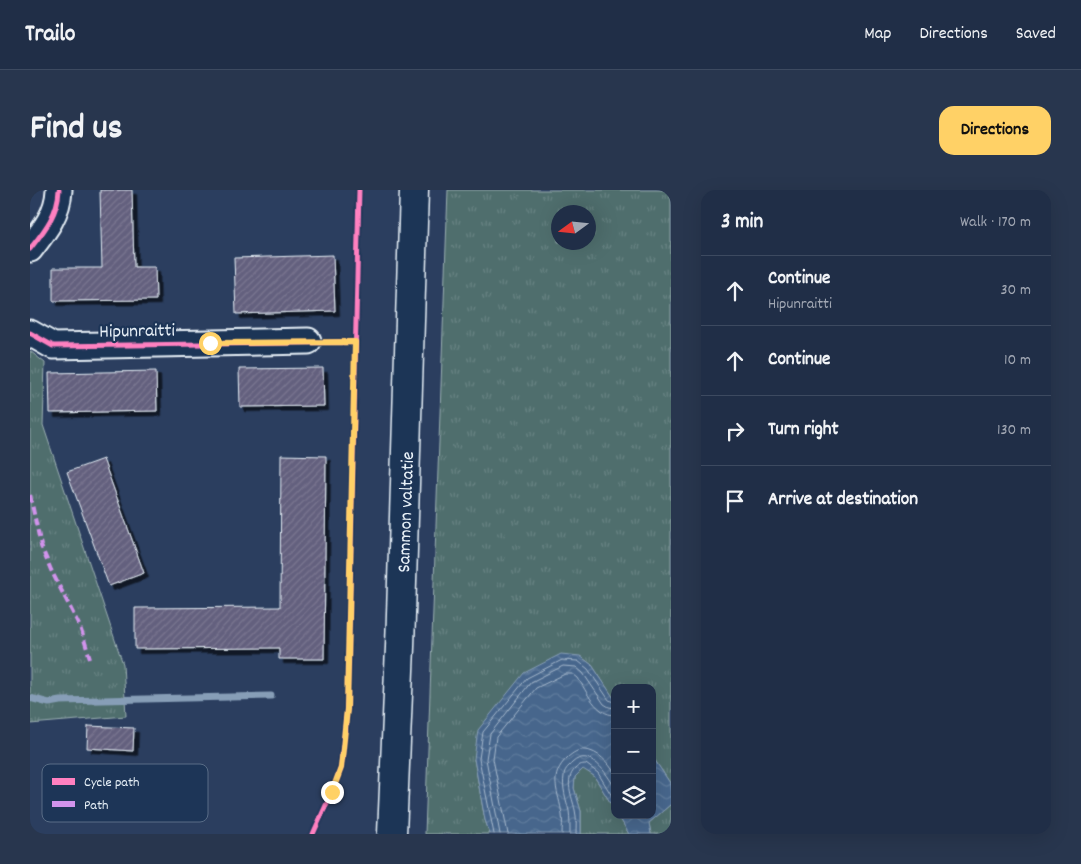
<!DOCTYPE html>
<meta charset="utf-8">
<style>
:root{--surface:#202e47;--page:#28364e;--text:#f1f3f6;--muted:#a2a8b4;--line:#3d4a60;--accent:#ffd166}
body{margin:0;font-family:Dekko,sans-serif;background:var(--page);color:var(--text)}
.controls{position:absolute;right:15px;bottom:15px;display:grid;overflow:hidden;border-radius:10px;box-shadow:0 5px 20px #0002}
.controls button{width:45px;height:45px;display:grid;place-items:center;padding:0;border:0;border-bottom:1px solid var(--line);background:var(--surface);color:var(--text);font:25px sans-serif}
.compass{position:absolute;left:521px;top:15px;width:45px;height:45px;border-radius:50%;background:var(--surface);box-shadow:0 5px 20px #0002;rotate:255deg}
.stop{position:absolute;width:15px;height:15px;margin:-11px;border:4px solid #ffd166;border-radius:50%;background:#fff}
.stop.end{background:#ffd166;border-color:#fff;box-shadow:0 1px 5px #0008}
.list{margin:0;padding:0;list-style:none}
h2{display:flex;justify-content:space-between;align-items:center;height:65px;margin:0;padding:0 20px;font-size:21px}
h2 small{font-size:16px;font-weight:400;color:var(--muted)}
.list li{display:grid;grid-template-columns:32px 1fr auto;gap:15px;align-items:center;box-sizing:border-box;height:70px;padding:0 20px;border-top:1px solid var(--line)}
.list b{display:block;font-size:19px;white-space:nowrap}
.list p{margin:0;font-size:16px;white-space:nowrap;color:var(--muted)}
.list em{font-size:16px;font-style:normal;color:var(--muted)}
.icon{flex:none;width:28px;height:28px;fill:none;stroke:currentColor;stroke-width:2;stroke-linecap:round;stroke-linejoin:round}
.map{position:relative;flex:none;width:641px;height:644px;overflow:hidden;border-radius:15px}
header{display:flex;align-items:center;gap:30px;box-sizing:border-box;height:70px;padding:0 25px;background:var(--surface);border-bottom:1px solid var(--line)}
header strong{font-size:24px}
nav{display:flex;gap:28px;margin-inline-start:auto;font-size:18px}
.intro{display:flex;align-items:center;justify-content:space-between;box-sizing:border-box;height:120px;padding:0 30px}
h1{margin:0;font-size:35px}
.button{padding:12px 22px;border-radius:15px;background:var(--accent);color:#111;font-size:18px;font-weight:700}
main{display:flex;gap:30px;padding:0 30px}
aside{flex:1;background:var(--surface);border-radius:15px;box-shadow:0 5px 20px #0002}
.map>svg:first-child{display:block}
.grass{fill:url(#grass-tufts);stroke:#9cb0b2;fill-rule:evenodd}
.water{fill:url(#water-waves);stroke:#879eb7}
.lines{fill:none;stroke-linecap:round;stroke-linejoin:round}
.shore{stroke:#a7b9cd;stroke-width:1}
.stream{stroke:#879eb7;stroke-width:7}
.building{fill:url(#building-hatch);stroke:#e8f1f8;filter:url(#shadow)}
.minor-casing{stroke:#e8f1f8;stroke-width:29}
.primary-casing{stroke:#e8f1f8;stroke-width:31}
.minor{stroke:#1d3557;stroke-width:25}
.primary{stroke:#1d3557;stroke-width:28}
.quiet{stroke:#d193ec;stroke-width:4;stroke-dasharray:8 4;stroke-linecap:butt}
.cycleway-casing{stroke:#1d3557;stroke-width:8}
.cycleway{stroke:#ff80c0;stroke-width:5}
.route{stroke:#ffd166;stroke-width:6}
.labels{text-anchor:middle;stroke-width:4.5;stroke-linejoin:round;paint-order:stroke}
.street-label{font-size:19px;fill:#e8f1f8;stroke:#1d3557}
.key{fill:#1d3557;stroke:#5a6d87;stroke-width:1}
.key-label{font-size:14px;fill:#e8f1f8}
</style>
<header>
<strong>Trailo</strong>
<nav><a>Map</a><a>Directions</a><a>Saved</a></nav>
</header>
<div class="intro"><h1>Find us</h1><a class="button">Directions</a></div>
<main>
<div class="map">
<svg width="641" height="644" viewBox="0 0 641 644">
<defs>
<pattern id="grass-tufts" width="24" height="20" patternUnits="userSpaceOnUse" patternTransform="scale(1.25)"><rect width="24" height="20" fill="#4f6e6d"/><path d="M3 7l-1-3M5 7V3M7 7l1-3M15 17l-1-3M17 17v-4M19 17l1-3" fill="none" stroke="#688383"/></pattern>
<pattern id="water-waves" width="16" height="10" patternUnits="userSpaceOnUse" patternTransform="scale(1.25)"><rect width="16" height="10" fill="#46668c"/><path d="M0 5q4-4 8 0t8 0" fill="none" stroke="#617c9d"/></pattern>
<pattern id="building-hatch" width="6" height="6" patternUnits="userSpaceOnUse" patternTransform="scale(1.25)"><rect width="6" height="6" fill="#64607e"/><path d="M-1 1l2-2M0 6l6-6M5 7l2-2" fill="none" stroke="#7a7791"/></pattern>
<filter id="shadow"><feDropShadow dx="4.5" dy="4.5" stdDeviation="0" flood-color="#0009"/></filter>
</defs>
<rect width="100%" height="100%" fill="#2b3e5f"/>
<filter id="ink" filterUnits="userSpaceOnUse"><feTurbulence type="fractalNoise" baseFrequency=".02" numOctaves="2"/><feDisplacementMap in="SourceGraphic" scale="10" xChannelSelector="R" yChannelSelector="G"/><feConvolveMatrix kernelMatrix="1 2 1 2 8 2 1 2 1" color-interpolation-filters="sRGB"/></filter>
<g filter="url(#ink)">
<!-- grass -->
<path class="grass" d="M418,0H641V601L640,593L622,566V498H585V510L562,475L550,466L444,569L455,630L460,644H395ZM528,22H558V52H528Z
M0,161L15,173L13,235L93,474L96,526L0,534Z
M553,578L564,586L585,620V625H588L599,644H551V621L544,598L545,587Z
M641,614V644H621L619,633Z"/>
<!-- water -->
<path class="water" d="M531,464L550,466L562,475L585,510V620L564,586L553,579L545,587L544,598L551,621V644H460L455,630L444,569L448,540L494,483Z
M622,566L640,593L641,614L619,633L621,644H599L588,625H622Z"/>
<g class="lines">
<!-- shore -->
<path class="shore" d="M464,644L449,569L453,542L497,488L532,470L548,471L558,479L579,510L585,512
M470,644L456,569L460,544L501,492L533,476L546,477L553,483L574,514L579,517L585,518
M478,644L463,569L466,547L506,498L535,484H543L548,488C557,502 566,525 585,525
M532,644C532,638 533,631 532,625C529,601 517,587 538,567C543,563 548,559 555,560C568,561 579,573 585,584
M540,644C540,636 540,628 539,621C536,609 532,598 534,586C534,580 538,577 542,573C560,556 577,584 585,598
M546,644C546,636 547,628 545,620C542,606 534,590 545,579C549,575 551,574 556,574L568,583L585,611"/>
<!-- stream -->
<path class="stream" d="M0,508L19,513L30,511L241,506"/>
</g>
<!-- building -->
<path class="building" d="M70,0H102L104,77H125L126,110L23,111V78H72Z
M303,65L305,121L206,124L204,68Z
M293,178L294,216L210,217L209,179Z
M126,181L127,221L20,223L19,183Z
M251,265L296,266L294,469H249V458L105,459V418L250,417Z
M73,269L114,383L79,396L37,282Z
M58,536L104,538L103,561L57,558Z"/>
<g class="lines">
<!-- minor casing -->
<g class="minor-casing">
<path id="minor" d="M0,59C14,41 28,24 29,0
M0,143L23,156L278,151"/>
</g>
<!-- primary casing -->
<g class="primary-casing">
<path id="primary" d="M362,644L370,457L384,0"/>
</g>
<!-- minor -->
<use href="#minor" class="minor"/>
<!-- primary -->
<use href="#primary" class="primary"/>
<!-- quiet -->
<path class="quiet" d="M0,305L11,356L21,380L50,437L60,468"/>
<!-- cycleway casing -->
<g class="cycleway-casing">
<path id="cycleway" d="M0,59C14,41 28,24 29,0
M0,143L23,156L325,152
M283,644L302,602L311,578L317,519L329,0"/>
</g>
<!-- cycleway -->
<use href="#cycleway" class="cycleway"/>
</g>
</g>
<g class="lines" filter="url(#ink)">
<!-- route -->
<path class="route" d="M180,153L325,152L317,519L311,578L302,602"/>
</g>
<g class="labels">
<!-- street labels -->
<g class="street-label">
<text transform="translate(107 139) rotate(-1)" y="7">Hipunraitti</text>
<text transform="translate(374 322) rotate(-88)" y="7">Sammon valtatie</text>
</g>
</g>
<!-- legend -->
<rect x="12" y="574" width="166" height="58" rx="8" class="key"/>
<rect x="22" y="588" width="23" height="7" fill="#ff80c0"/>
<rect x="22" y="611" width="23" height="6" fill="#d193ec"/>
<g class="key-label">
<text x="54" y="596">Cycle path</text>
<text x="54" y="619">Path</text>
</g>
</svg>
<div class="controls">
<button>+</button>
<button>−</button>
<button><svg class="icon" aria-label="layers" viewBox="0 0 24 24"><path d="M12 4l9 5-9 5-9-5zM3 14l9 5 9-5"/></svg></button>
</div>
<svg class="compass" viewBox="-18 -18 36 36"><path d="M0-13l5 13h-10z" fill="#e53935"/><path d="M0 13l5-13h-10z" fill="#a2a8b4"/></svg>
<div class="stop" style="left:180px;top:153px"></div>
<div class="stop end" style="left:302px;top:602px"></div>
</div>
<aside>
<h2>3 min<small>Walk · 170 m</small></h2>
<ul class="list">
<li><svg class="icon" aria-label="ahead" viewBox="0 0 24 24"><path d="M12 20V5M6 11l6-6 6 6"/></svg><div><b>Continue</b><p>Hipunraitti</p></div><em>30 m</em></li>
<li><svg class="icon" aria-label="ahead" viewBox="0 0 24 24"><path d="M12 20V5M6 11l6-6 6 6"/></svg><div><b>Continue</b></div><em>10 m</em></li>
<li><svg class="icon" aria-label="right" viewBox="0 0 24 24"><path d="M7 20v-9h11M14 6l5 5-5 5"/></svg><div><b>Turn right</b></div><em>130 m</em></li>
<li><svg class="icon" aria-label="arrive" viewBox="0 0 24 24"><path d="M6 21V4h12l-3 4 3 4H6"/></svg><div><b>Arrive at destination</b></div></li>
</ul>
</aside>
</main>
